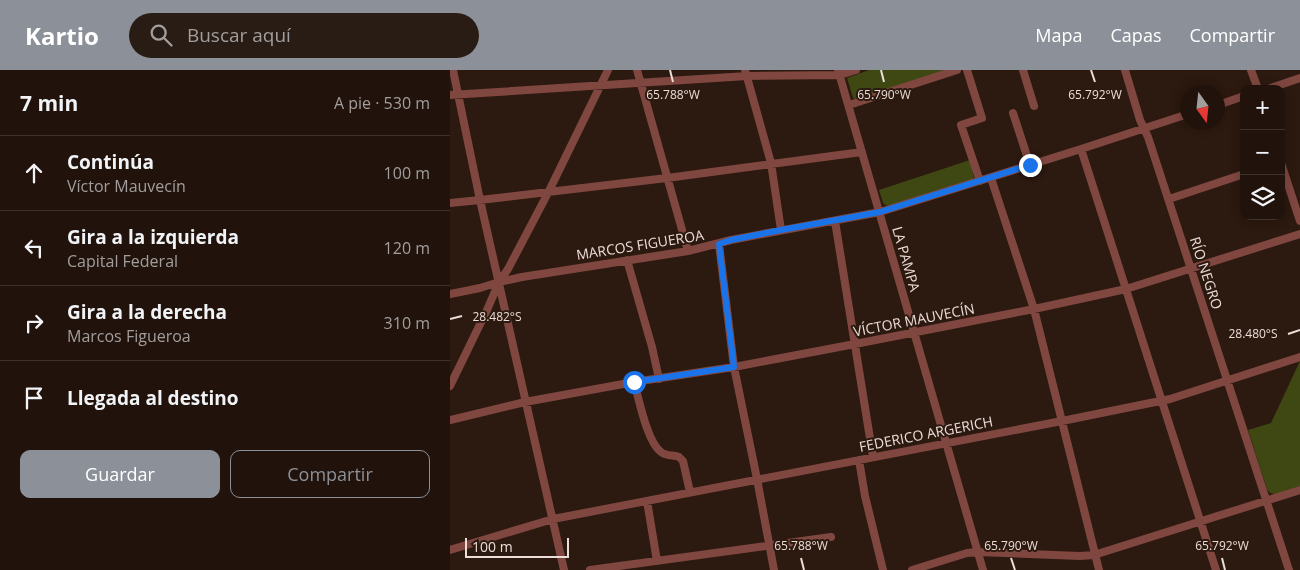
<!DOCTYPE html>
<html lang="es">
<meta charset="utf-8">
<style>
:root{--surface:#21130b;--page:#291c14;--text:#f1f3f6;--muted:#a29e9d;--line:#3e322c;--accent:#8c9099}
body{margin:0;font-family:"Open Sans",sans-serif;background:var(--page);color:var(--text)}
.controls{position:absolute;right:15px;top:15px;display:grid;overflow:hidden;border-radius:10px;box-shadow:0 2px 12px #0003}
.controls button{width:45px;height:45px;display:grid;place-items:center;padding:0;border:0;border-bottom:1px solid var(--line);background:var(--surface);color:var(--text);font:25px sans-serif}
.compass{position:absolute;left:730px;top:15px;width:45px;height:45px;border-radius:50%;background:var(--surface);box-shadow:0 2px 12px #0003;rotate:165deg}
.scale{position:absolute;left:15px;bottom:12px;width:104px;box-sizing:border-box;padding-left:5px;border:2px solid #ebddd7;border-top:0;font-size:14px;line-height:18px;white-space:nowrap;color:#ebddd7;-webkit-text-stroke:4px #2c190f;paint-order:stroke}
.stop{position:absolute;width:15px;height:15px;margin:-11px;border:4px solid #1a73e8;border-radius:50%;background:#fff}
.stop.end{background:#1a73e8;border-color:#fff;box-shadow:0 1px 5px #0008}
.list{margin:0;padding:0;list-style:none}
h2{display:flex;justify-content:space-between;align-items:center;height:65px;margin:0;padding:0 20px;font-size:21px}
h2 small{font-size:16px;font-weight:400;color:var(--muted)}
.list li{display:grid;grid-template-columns:32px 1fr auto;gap:15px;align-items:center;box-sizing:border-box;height:75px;padding:0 20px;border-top:1px solid var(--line)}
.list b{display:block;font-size:19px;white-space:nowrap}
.list p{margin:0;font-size:16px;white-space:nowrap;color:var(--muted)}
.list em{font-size:16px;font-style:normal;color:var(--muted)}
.actions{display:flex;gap:10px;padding:15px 20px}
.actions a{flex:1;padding:11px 0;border:1px solid var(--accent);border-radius:10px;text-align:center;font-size:18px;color:var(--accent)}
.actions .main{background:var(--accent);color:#fff}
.icon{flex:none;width:28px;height:28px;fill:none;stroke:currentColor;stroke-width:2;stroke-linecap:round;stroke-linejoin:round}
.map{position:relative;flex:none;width:850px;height:500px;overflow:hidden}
header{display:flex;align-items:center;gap:30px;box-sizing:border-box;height:70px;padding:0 25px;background:var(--accent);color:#fff}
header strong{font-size:24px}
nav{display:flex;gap:28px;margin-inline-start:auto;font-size:18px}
.search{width:350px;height:45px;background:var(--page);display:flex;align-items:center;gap:12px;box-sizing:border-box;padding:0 18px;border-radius:28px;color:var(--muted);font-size:19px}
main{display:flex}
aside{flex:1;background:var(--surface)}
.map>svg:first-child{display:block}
.green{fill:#3f4813}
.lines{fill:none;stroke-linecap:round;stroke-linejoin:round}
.minor{stroke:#7f4740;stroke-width:8}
.route{stroke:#1a73e8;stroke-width:6}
.ticks{fill:none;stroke:#ebddd7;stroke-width:2}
.labels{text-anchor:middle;stroke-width:4;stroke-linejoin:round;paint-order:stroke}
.street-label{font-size:14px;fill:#ebddd7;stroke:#2c190f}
.ticks-label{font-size:12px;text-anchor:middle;fill:#ebddd7;stroke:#2c190f;stroke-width:4;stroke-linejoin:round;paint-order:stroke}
</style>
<header>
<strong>Kartio</strong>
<div class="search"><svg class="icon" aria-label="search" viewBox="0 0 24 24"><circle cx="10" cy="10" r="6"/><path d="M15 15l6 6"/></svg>Buscar aquí</div>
<nav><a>Mapa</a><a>Capas</a><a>Compartir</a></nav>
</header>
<main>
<aside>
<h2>7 min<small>A pie · 530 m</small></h2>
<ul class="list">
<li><svg class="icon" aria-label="ahead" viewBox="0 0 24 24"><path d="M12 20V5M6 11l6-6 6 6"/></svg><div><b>Continúa</b><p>Víctor Mauvecín</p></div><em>100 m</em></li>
<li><svg class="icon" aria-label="left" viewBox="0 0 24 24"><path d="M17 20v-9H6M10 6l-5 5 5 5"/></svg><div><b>Gira a la izquierda</b><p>Capital Federal</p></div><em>120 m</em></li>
<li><svg class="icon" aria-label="right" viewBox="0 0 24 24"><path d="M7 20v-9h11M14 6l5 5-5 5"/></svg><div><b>Gira a la derecha</b><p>Marcos Figueroa</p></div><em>310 m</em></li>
<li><svg class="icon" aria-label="arrive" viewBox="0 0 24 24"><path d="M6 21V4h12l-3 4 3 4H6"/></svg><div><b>Llegada al destino</b></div></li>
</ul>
<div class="actions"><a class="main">Guardar</a><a>Compartir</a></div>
</aside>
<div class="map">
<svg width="850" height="500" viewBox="0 0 850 500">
<rect width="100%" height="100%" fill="#2c190f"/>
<!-- green -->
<path class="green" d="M419,0H497L405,29L403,28L397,8Z
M520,90L524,108L522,110L440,136L435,135L433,133L429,120Z
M850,291V416L825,424L820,423L817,419L798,360L821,353Z"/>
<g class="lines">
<!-- minor -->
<path class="minor" d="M3,0L30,130L114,500
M187,0L238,181
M295,0L321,93L331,160
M388,0L533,500
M517,0L532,48L511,55L530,111
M573,0L584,36
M675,0L690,50L698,67L839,500
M801,0L808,19
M818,19L850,8
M0,25L297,6L390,5L406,0
M399,35L507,0
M768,35L794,26
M563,43L580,95
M631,79L766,500
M831,93L850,151
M541,108L584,239L649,500
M719,129L794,104
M0,133L30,130L217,108L412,82
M385,151L423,387
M269,174L284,297L307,409L324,500
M177,190L202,277L209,309
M0,224L30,218L49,212L72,207L238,181L281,170L430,142L631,79L738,44
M184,312C189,329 197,372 211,382C215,386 224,385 229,387L233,391L240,422
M0,316L37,240L49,212L58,199L99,121L158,0
M0,350L75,332L184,312L284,297L405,274L584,239L676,219L850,164
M409,390L415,426L433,500
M197,431L207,491
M0,480L103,449L612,351L720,329L850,287
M140,500L381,467
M462,500L517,483L528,482L630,486L644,485L850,420"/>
</g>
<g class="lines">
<!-- route -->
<path class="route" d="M184,312L284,297L269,174L281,170L331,160L430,142L580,95"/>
</g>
<!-- ticks -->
<path class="ticks" d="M220,0L223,12M431,0L434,12M641,0L645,12M0,249L12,246M838,264L850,260M351,488L354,500M561,488L565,500M772,488L775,500"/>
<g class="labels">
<!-- street labels -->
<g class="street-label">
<text transform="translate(190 175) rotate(-9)" y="5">MARCOS FIGUEROA</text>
<text transform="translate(456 189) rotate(74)" y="5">LA PAMPA</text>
<text transform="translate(756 203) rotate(72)" y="5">RÍO NEGRO</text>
<text transform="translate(464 250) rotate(-11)" y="5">VÍCTOR MAUVECÍN</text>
<text transform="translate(476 364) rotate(-11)" y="5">FEDERICO ARGERICH</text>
</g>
</g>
<g class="ticks-label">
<text x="223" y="29">65.788°W</text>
<text x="434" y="29">65.790°W</text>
<text x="645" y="29">65.792°W</text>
<text x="47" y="251">28.482°S</text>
<text x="803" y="268">28.480°S</text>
<text x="351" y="480">65.788°W</text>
<text x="561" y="480">65.790°W</text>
<text x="772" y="480">65.792°W</text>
</g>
</svg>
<div class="controls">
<button>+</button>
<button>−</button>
<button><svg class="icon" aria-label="layers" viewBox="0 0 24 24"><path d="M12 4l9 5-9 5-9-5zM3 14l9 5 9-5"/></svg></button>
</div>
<svg class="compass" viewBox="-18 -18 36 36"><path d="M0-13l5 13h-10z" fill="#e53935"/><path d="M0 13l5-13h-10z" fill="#a29e9d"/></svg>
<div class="scale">100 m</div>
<div class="stop" style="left:184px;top:312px"></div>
<div class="stop end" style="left:580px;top:95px"></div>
</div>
</main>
